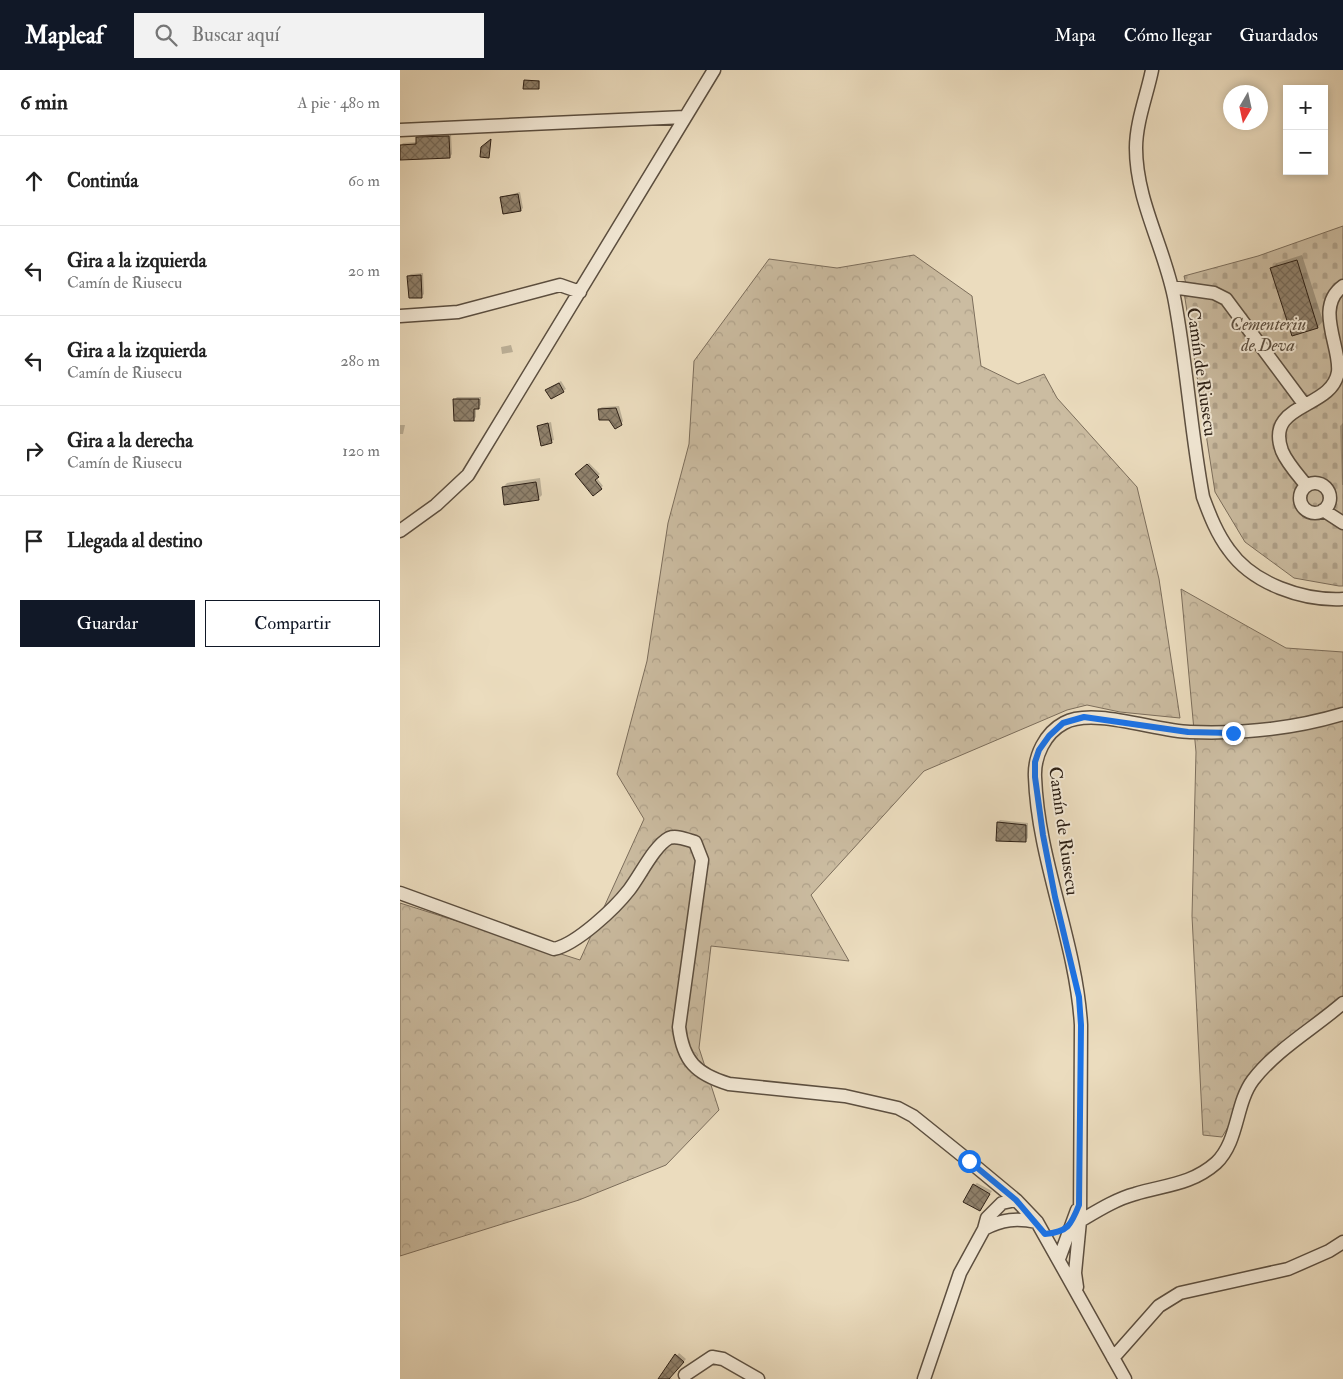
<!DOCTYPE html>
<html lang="es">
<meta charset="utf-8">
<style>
:root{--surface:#fff;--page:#f2f2f2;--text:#222;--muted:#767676;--line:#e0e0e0;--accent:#111827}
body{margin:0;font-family:"IM FELL Double Pica",serif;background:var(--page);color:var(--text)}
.controls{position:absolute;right:15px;top:15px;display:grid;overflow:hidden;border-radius:0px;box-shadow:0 2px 8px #0003}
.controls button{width:45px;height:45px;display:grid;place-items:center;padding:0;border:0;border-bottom:1px solid var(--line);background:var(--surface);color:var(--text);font:25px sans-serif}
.compass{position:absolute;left:823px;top:15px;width:45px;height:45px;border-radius:50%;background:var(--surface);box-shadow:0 2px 8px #0003;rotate:189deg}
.stop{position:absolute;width:15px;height:15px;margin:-11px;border:4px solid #1a73e8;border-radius:50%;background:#fff}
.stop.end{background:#1a73e8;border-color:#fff;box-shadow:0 1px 5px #0008}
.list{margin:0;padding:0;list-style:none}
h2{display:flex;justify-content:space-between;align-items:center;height:65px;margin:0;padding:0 20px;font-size:21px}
h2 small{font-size:16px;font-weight:400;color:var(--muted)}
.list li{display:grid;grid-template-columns:32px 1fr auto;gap:15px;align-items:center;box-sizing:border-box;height:90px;padding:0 20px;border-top:1px solid var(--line)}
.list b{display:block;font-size:19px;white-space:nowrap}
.list p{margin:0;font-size:16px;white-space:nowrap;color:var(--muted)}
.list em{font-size:16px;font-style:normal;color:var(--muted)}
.actions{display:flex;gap:10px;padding:15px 20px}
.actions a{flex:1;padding:11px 0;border:1px solid var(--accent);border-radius:0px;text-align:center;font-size:18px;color:var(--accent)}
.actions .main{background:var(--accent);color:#fff}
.icon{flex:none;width:28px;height:28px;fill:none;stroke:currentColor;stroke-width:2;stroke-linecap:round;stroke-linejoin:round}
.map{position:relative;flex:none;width:943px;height:1309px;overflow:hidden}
header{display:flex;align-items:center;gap:30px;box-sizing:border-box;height:70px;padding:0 25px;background:var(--accent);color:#fff}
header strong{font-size:24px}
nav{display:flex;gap:28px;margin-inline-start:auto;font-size:18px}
.search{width:350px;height:45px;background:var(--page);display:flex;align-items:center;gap:12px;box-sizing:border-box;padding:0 18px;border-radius:0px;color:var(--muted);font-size:19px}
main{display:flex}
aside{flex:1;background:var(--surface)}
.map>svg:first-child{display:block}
.forest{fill:url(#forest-crowns);stroke:#7c6e5c}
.cemetery{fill:url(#cemetery-stones);stroke:#7c6e5c}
.shadow{fill:#0003}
.building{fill:url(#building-cross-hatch);stroke:#2d2016}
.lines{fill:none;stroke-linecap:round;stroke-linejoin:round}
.minor-casing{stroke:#5c4f40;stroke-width:15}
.minor{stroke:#f2e8d5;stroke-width:12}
.route{stroke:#1a73e8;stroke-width:6}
.labels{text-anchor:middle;stroke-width:4;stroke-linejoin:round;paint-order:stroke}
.park-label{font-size:18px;font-style:italic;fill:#5c4f40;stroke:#f2e8d5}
.street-label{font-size:18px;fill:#2d2016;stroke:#f2e8d5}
</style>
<header>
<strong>Mapleaf</strong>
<div class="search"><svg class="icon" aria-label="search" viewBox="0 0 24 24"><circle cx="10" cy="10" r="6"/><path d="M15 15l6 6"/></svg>Buscar aquí</div>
<nav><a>Mapa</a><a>Cómo llegar</a><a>Guardados</a></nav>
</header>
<main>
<aside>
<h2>6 min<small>A pie · 480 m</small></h2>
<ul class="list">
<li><svg class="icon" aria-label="ahead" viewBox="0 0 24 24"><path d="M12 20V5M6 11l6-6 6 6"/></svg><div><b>Continúa</b></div><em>60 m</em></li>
<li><svg class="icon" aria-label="left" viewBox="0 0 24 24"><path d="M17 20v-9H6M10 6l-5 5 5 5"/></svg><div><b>Gira a la izquierda</b><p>Camín de Riusecu</p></div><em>20 m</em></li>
<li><svg class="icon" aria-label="left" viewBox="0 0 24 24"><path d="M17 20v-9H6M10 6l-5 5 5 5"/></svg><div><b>Gira a la izquierda</b><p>Camín de Riusecu</p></div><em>280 m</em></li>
<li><svg class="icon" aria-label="right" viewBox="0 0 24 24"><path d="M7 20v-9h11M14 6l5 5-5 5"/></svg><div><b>Gira a la derecha</b><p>Camín de Riusecu</p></div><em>120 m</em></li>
<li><svg class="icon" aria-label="arrive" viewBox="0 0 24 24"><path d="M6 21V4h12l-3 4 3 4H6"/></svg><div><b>Llegada al destino</b></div></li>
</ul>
<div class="actions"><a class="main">Guardar</a><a>Compartir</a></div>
</aside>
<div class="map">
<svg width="943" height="1309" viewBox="0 0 943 1309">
<defs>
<pattern id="forest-crowns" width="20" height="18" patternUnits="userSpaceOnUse" patternTransform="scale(1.25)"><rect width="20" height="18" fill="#cbbca1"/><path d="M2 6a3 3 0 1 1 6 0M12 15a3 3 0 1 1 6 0" fill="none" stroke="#afa18a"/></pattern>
<pattern id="cemetery-stones" width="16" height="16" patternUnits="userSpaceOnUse" patternTransform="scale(1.25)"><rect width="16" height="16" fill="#cbbca1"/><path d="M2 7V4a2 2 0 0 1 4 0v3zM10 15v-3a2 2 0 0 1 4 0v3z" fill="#afa18a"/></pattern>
<pattern id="building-cross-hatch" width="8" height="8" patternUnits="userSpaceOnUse" patternTransform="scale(1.25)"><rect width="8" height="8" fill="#90826d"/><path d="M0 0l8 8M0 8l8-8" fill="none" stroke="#766a59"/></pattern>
</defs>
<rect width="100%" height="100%" fill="#ebdcbe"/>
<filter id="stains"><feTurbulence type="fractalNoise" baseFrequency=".004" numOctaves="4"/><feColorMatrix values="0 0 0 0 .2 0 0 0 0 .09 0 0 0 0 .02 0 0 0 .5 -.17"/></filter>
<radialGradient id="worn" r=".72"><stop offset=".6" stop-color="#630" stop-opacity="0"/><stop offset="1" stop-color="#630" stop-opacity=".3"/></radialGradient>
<!-- forest -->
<path class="forest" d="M514,185L572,226L581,296L618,314L644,304L657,328L737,417L759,509L780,648L720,642L687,635L667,640L524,701L411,825L449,891L311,876L299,978L319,1040L266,1095L179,1130L0,1186V833L180,890L244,749L217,704L247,591L268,453L289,374L294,291L369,189L437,198Z
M781,519L886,578L943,582V927L872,984L822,1067L803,1065L792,846L796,682Z"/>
<!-- cemetery -->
<path class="cemetery" d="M943,156V516H939L894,508L845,472L815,422L784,222H788L784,206L858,186Z"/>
<!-- shadow -->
<path class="shadow" d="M125,10H140L139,17V18Z
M51,64L52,84L50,87L1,75L3,73L17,72L19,66Z
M120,122L123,138L121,140L102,127Z
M902,185L923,251L918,257L872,198L877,193Z
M23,203L24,224L21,227L8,206L11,204Z
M111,275L113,282L102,284L101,277Z
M161,311L166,319L163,321L149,318Z
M57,327H81V335L76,338V347L73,350L55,329Z
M219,336L223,351L221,354L209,349L199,339L202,337Z
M151,352L154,370L142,374L138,356Z
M943,353V415H942L940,356Z
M0,355H5L3,364H0Z
M189,393L200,404L196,407L203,416L193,424L177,404Z
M140,408L142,425L138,429L103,417L107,413Z
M600,750L628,753V768L625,771L598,752Z
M577,1113L592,1121L582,1137L574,1115Z
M279,1283L286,1289L270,1307L272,1309H260Z"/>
<!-- building -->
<path class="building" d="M124,10L139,11V19H123Z
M49,66L50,88L0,90V75L16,74V67Z
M91,69L89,88L80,87L81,77Z
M118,124L121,141L103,144L100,127Z
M897,190L918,258L892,266L870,198Z
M21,205L22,228H9L7,206Z
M159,313L164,322L151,329L145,320Z
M53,329H79V339H74V351H54Z
M216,338L222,355L215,359L209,350H199L198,339Z
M148,353L152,373L141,376L137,356Z
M187,394L199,407L195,410L202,419L193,426L175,404Z
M136,412L139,430L104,435L102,417Z
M597,752L626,755V772L596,771Z
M573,1114L590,1124L580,1141L563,1132Z
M275,1284L284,1292L269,1309H258Z"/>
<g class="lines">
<!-- minor casing -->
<g class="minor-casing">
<path id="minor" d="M752,0C747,25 736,52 736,78C736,132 766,180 775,232C787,297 791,363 803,427C810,446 817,464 829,480C853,514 903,531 943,529
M0,60L285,47
M772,217L814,223L826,229L904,334
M0,246L58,242L160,215L180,222
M900 428a15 15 0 1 1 30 0a15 15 0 1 1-30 0Z
M906,415C898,405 887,393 882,381C864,332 932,340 938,302C941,277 914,237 943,216
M923,440L943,453
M0,461L36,435L68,405L314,0
M0,823L154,879C177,874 215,838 229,820C240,806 254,776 269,768C277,765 288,770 295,772L302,790L279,957C283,991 296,1004 329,1014L445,1026L498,1038L513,1046L569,1091L616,1130L637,1152L725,1309
M680,1151C697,1141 716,1129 735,1124C764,1115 791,1115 816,1093C839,1071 835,1034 853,1010C877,979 913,959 943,933
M584,1159C602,1149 617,1148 637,1152
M659,1189L677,1140
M677,1217L675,1203L680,1151L681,955C676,871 638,791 635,707C634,686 645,663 664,653C693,637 755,661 790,662C841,664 893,659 943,644
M713,1288L759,1236L780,1223L888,1199L929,1181L943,1172
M285,1305L312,1287L323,1289L358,1309
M524,1309L560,1203L584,1159L587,1148L602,1133L616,1130"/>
</g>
<!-- minor -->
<use href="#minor" class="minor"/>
</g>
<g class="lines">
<!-- route -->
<path class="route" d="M569,1091L616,1130L645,1164C668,1162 671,1155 679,1135L681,955L679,927L655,827L643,765L635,707V692L639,680L649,666L663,653L684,647L788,662L833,663"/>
</g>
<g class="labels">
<!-- park labels -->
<g class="park-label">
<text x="868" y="260">Cementeriu<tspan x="868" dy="21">de Deva</tspan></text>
</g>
<!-- street labels -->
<g class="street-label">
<text transform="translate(802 302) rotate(82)" y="6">Camín de Riusecu</text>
<text transform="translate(664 761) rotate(82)" y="6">Camín de Riusecu</text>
</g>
</g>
<rect width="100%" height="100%" filter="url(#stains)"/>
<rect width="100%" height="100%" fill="url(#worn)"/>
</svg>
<div class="controls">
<button>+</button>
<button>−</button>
</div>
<svg class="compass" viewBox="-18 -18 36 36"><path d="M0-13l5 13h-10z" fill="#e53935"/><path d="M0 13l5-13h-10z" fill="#767676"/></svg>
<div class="stop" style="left:569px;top:1091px"></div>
<div class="stop end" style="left:833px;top:663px"></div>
</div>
</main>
